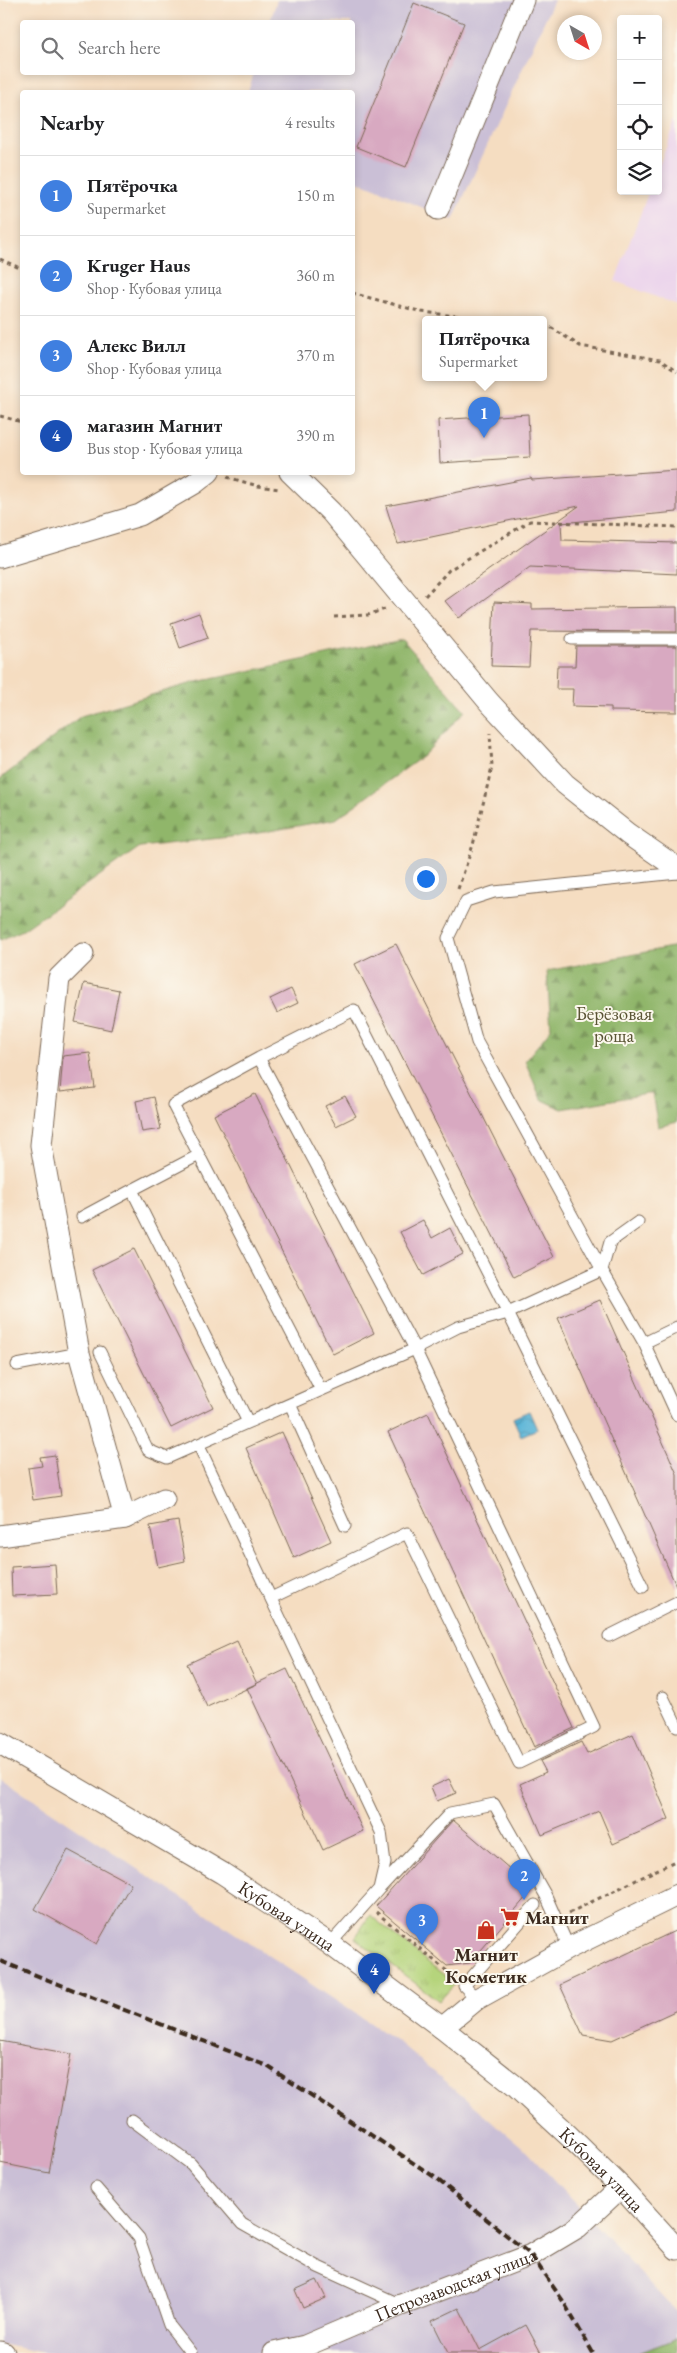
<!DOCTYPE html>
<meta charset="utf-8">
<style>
:root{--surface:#fff;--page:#f6f6f6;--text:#202124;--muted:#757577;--line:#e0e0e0;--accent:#ea580c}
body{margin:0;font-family:"EB Garamond",serif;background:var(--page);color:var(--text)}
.controls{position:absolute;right:15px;top:15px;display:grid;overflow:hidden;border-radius:5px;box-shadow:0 2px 8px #0003}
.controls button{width:45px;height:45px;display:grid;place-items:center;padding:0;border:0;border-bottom:1px solid var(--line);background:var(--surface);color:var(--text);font:25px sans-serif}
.compass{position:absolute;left:557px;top:15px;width:45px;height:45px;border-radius:50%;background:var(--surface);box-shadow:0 2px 8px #0003;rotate:141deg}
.you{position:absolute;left:425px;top:878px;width:18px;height:18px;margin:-12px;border:4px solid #fff;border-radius:50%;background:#1a73e8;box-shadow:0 0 0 8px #1a73e833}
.badge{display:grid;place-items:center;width:32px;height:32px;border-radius:50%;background:var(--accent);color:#fff;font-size:16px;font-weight:700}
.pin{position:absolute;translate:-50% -41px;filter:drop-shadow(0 1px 2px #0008)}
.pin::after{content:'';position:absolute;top:26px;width:18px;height:15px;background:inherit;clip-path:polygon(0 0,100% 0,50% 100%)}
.popup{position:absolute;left:422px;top:316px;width:125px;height:65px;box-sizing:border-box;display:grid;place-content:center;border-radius:5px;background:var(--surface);filter:drop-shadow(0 1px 4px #0005);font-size:16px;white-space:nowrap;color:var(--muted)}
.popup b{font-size:19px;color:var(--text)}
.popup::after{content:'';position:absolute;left:50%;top:100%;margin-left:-10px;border:10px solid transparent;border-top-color:var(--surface)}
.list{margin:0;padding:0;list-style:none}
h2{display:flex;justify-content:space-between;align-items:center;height:65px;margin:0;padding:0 20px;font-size:21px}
h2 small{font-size:16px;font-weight:400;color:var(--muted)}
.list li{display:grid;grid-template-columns:32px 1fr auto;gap:15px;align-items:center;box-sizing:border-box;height:80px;padding:0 20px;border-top:1px solid var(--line)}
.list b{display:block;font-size:19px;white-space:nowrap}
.list p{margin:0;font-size:16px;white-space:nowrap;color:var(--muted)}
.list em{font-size:16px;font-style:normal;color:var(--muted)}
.icon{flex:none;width:28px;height:28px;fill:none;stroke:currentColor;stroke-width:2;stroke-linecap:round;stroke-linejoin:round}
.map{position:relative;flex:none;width:677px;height:2353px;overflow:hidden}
.search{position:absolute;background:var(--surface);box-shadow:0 2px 8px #0003;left:20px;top:20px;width:335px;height:55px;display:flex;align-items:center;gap:12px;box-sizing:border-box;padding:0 18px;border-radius:5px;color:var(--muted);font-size:19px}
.panel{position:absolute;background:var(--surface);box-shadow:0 2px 8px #0003;left:20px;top:90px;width:335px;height:385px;border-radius:5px}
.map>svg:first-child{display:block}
.built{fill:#ead1ec}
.industrial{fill:#cabfd6}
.grass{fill:url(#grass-tufts);stroke:#787f4c}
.forest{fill:url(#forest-firs);stroke:#667044}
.water{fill:url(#water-waves);stroke:#4a6f7a}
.building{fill:#d8a9c1}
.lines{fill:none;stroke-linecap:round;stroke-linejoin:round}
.service-casing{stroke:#7c6957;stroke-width:13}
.minor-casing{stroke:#7c6957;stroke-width:23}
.path{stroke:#7c6957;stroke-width:3;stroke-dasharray:4 4;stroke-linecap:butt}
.service{stroke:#fff;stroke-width:11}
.minor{stroke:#fff;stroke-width:21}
.rail{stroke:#3b2a1e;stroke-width:4;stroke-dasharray:8 4;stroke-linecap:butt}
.labels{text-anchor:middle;stroke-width:4;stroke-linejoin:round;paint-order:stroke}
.park-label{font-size:19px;fill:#5a5435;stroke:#fbf7ec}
.street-label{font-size:19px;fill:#3b2a1e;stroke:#fbf7ec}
.poi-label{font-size:19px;font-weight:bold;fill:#3b2a1e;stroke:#fbf7ec;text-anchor:start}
</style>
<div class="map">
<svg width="677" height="2353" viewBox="0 0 677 2353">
<defs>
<pattern id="grass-tufts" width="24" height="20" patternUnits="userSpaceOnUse" patternTransform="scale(1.25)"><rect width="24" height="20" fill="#b5d47b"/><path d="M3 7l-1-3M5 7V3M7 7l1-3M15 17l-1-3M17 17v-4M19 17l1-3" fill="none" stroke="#9db66a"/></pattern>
<pattern id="forest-firs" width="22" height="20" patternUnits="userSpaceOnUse" patternTransform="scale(1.25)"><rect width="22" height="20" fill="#90b66b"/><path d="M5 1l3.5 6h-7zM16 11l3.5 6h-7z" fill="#779457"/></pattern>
<pattern id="water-waves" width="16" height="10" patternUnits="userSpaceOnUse" patternTransform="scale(1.25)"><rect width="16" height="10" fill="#59b4d7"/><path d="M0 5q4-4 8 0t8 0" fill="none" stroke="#4b93ae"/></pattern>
</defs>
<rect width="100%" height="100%" fill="#fbf7ec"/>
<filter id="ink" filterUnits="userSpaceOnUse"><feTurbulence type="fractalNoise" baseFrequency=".02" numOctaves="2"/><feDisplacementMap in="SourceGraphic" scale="10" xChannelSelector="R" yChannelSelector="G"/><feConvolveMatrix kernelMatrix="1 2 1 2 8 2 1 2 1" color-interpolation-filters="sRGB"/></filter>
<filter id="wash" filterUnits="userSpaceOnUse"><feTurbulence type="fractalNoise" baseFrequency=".0096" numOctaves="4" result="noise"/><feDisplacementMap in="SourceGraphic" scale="20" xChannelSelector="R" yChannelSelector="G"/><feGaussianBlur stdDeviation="1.12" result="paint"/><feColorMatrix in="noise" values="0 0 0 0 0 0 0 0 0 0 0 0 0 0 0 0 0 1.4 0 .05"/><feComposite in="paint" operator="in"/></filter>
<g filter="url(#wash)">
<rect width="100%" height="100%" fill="#f5ddc1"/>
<!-- built -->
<path class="built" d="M677,120V305L615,281L649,191H658V168Z"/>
<!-- industrial -->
<path class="industrial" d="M277,0H554L453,220L353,179L352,92H248L254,73L352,72V22H270Z
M0,1777L401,2044L527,2151L677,2313V2353H44L0,2344Z"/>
<!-- grass -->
<path class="grass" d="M370,1915L455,1984L439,2001L355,1938Z"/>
<!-- forest -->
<path class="forest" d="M402,639L465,711L423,756L336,819L247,835L140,847L23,930L0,940V779L81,716L192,683Z
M677,946V1122L658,1127L652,1093L562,1109L541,1099L525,1061L551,1029L547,971Z
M677,2338V2353H639Z"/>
<!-- water -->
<path class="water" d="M529,1411L537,1429L521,1436L513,1418Z"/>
<g id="blocks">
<!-- building -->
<path class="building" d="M414,3L464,23L406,167L356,147Z
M528,414L530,457L440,463L438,420Z
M677,470V512L561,523L562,540L677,543V574L530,567L459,618L445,601L579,506L398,544L386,506L531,478L532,480Z
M494,602L532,604V609L677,607V632L531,631L529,667L491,666Z
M199,613L208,638L180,648L171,623Z
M576,646H677V712L611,711V707L572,706L573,689H556L557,666H575Z
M396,944L554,1257L514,1277L355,964Z
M84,983L119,990L111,1030L75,1022Z
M291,989L298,1003L277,1013L270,999Z
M90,1053L95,1088L60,1092L63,1056Z
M255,1094L374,1333L333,1354L214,1115Z
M345,1096L356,1116L336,1126L325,1106Z
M154,1097L161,1129L142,1132L136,1101Z
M423,1220L432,1238L450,1228L463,1254L423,1275L400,1232Z
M134,1249L213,1407L171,1428L92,1270Z
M600,1300L677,1474V1588L558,1318Z
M428,1413L574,1728L534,1747L388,1432Z
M282,1432L331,1541L294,1558L246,1448Z
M55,1455L61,1496L33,1500L28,1468L42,1466L40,1457Z
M178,1521L185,1561L158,1567L150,1526Z
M55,1564L57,1594L12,1596L11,1567Z
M237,1641L257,1684L207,1707L187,1664Z
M287,1669L363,1831L323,1850L247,1688Z
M633,1734L669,1819L613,1844L599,1811L542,1835L520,1784L546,1772L540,1761L581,1742L587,1754Z
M449,1779L456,1793L437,1801L431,1787Z
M453,1820L533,1889L470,1963L447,1966L376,1906Z
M68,1850L131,1884L97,1944L35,1909Z
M677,1930V2010L612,2040L583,2035L560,1985Z
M0,2041L71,2054L49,2173L0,2163Z
M317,2280L326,2298L303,2308L295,2290Z
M459,2308L480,2350L526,2325L541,2353H448L432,2321Z"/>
</g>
</g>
<g filter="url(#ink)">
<use href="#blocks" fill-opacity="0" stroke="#7c6957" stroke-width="1"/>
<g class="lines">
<!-- service casing -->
<g class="service-casing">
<path id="service" d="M572,639H677
M259,1058L173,1105L321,1390
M132,1190L199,1155
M82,1217L132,1190L248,1422
M638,1222L610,1242L602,1270L477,1042L448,938L466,901L494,892L677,873
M644,1343L677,1415
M100,1352L148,1450L167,1458L415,1349L458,1327L508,1313L602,1270L644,1343L677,1327
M17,1365L79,1353
M290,1404L345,1526
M198,1444L381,1832L385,1863L379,1889L330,1944
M271,1598L407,1533L519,1763L594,1727L415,1349L259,1058L354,1010L508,1313L643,1587
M609,1636L677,1602
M663,1697L677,1726
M380,1888L450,1813L494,1804L546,1896L569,1948
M477,1999L464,1986L535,1905
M132,2120L191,2164L242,2224L316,2266L401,2305
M96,2188L139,2238L169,2325L191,2353"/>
</g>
<!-- minor casing -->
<g class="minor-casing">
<g id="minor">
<path d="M438,209L523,0"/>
<path d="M290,472L331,512L489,702L565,784L628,834L677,868"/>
<path d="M0,557L140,515L195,483L209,472"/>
<path d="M83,954L59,978L41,1145L79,1353L125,1518"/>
<path d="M0,1536L125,1518L164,1499"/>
<path id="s1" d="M0,1743L222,1873L330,1944L442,2028L515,2086L569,2136L621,2187L677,2249"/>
<path d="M442,2028L477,1999L569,1948L677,1895"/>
<path d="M0,2352L4,2353"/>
<path id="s2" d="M274,2353L305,2346L401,2305L531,2255L578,2227L621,2187"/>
</g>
</g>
<!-- path -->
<path class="path" d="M0,259L22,269
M352,293L422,312L483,319
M543,326L552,328L580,346L660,360L677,372
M0,416L22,422
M227,477L258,486L279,489
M425,596L449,570L530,521L677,527
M334,617L368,615L385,609
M458,889L473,845L492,767L490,733
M376,1912L454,1977
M569,1913L677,1860"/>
<!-- service -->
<use href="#service" class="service"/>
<!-- minor -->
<use href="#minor" class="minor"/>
<!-- rail -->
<path class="rail" d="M0,1961L267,2066L433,2176L531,2255L563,2301L593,2353"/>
</g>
</g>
<!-- icons -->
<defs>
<g id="supermarket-bare" transform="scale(1.5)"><path d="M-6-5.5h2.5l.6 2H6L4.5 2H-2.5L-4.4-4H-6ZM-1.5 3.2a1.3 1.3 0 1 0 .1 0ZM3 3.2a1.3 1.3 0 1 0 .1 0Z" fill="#c8321e" stroke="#fbf7ec" stroke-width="2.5" paint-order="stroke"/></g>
<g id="shop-bare" transform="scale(1.5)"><path d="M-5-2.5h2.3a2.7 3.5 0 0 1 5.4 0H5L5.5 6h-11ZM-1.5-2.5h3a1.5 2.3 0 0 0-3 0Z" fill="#c8321e" stroke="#fbf7ec" stroke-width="2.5" paint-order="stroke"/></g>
</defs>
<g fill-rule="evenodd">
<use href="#supermarket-bare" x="510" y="1917"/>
<use href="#shop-bare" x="486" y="1930"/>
</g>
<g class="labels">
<!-- park labels -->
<g class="park-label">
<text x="614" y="1020">Берёзовая<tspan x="614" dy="22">роща</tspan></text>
</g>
<!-- street labels -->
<g class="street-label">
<text dy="7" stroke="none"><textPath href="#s1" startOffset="335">Кубовая улица</textPath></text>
<text dy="7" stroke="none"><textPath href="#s1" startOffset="740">Кубовая улица</textPath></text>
<text dy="7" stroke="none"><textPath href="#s2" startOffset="194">Петрозаводская улица</textPath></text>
</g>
<!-- poi labels -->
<g class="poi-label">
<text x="525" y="1924">Магнит</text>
<text x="486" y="1961" text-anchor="middle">Магнит<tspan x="486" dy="22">Косметик</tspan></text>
</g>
</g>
</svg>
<div class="controls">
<button>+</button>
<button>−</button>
<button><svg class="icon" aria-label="locate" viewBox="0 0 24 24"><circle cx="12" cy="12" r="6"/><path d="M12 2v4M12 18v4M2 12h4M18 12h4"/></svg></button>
<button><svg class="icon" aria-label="layers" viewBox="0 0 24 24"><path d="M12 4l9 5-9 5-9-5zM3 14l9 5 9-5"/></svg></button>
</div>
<svg class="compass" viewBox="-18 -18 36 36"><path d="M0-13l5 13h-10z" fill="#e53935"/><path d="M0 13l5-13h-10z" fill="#757577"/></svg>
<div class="you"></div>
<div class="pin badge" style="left:484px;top:438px;background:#3f7fe0">1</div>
<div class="popup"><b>Пятёрочка</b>Supermarket</div>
<div class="pin badge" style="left:524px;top:1900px;background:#3f7fe0">2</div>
<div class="pin badge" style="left:422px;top:1945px;background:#3f7fe0">3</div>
<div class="pin badge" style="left:374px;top:1994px;background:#1a4fb4">4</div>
<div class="search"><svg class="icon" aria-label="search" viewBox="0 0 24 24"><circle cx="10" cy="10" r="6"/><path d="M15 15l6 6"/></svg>Search here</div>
<section class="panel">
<h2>Nearby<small>4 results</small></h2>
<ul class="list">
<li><span class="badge" style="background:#3f7fe0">1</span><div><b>Пятёрочка</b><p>Supermarket</p></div><em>150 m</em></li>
<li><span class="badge" style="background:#3f7fe0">2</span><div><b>Kruger Haus</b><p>Shop · Кубовая улица</p></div><em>360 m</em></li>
<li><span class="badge" style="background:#3f7fe0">3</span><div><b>Алекс Вилл</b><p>Shop · Кубовая улица</p></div><em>370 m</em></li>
<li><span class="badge" style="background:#1a4fb4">4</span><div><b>магазин Магнит</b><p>Bus stop · Кубовая улица</p></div><em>390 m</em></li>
</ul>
</section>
</div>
